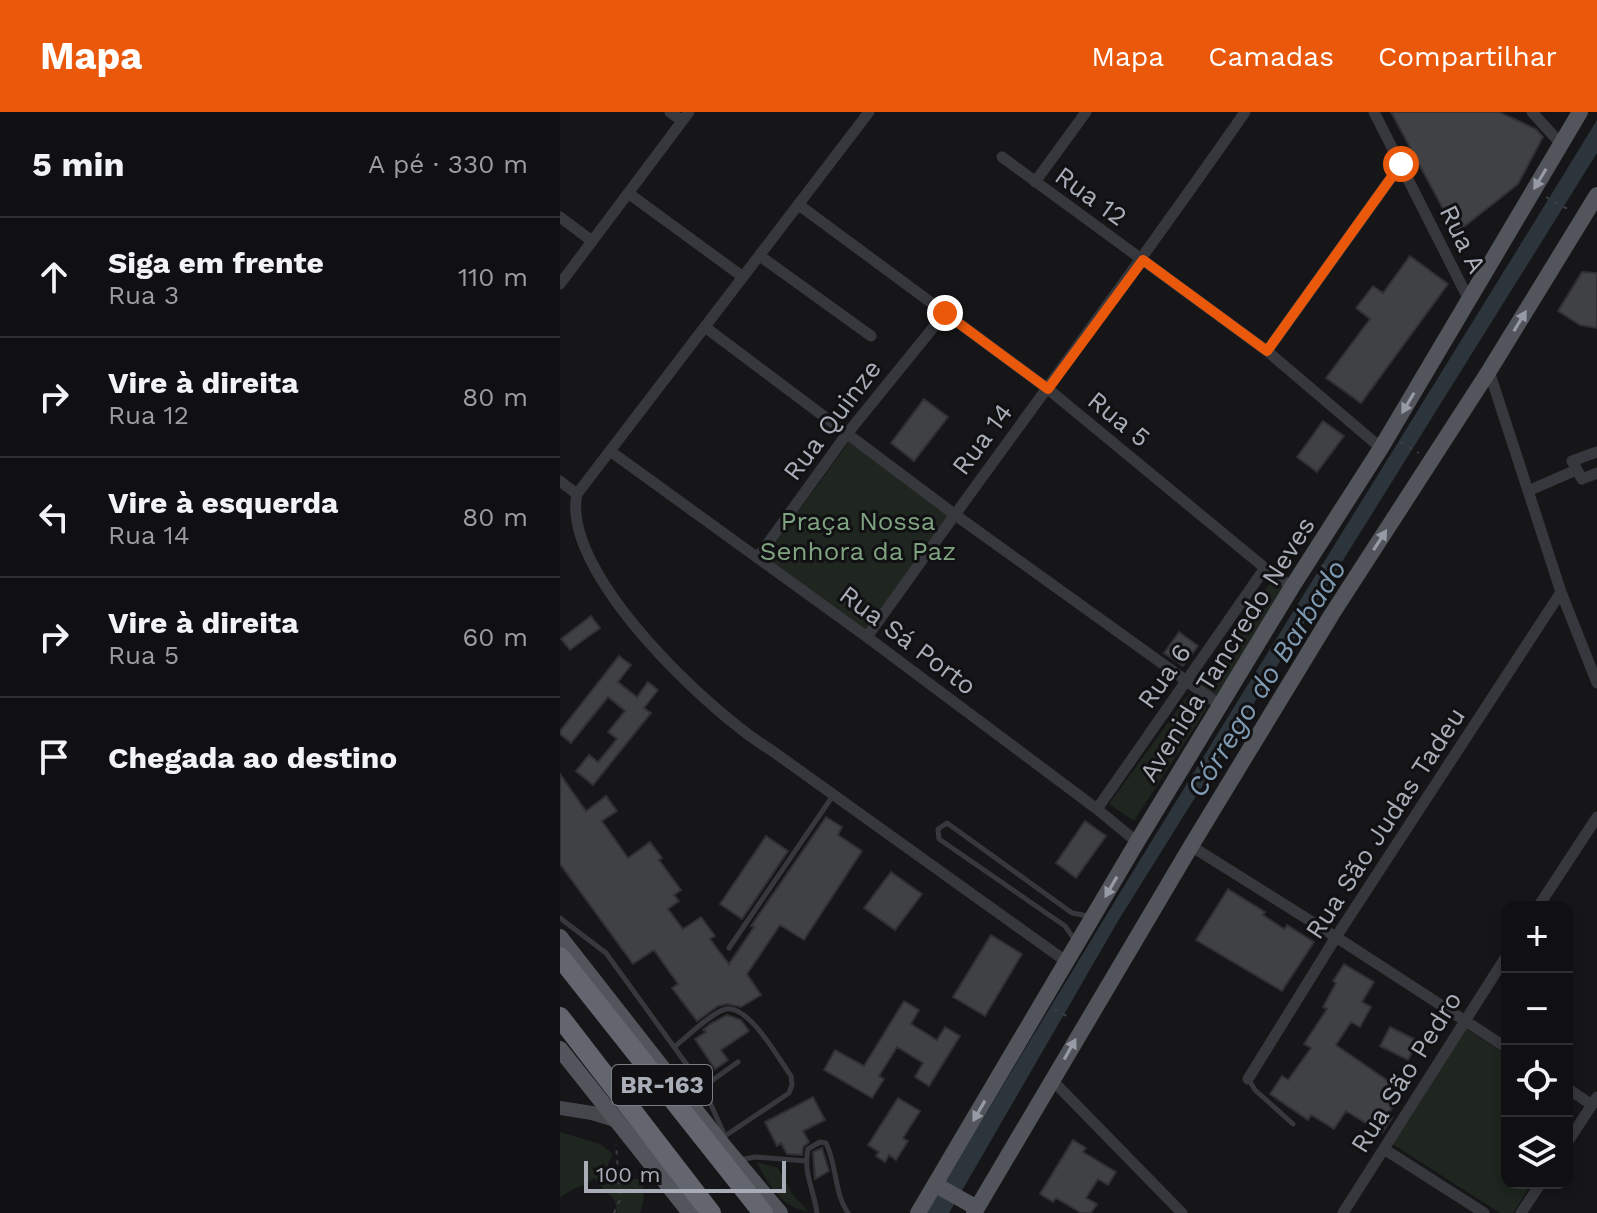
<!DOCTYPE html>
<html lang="pt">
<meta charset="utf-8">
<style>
:root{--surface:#101012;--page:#19191b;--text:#f1f3f6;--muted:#9c9d9f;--line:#303032;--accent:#ea580c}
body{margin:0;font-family:"Work Sans",sans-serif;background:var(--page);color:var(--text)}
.controls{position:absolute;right:24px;bottom:24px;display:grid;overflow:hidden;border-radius:16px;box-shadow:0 4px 12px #0003}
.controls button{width:72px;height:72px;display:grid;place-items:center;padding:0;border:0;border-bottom:2px solid var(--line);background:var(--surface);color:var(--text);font:40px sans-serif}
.scale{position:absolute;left:24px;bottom:20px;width:202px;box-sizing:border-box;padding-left:8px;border:4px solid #a8adb8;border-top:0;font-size:22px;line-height:28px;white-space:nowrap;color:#a8adb8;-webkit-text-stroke:6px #111113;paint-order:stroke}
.stop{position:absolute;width:24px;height:24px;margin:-18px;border:6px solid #ea580c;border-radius:50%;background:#fff}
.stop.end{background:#ea580c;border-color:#fff;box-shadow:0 2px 8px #0008}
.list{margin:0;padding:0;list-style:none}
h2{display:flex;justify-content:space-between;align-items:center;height:104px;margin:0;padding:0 32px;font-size:34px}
h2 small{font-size:26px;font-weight:400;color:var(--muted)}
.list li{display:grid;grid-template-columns:52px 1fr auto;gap:24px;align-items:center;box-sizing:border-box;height:120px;padding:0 32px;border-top:2px solid var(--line)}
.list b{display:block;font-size:30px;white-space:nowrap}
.list p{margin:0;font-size:26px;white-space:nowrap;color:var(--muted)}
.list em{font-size:26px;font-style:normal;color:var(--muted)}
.icon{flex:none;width:44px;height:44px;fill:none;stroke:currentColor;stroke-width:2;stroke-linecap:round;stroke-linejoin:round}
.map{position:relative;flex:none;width:1037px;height:1101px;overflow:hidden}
header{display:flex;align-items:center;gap:48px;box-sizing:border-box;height:112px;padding:0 40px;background:var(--accent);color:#fff}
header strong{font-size:38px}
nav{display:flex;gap:44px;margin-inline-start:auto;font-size:28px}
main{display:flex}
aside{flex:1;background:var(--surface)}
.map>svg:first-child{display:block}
.green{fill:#1e261f}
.water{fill:#2c353c}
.building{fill:#404145;stroke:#303034;stroke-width:2}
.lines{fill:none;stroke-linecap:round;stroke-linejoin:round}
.path{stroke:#3d3f44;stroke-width:2;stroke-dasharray:4 6;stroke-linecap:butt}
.lane{stroke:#37383d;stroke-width:5}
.street{stroke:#37383d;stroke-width:11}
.secondary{stroke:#45474d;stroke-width:14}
.primary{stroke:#53555c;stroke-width:16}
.highway{stroke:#63666e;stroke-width:20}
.highway-bridge{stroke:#63666e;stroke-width:20}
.oneway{fill:#979ba6}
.route{stroke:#ea580c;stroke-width:10}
.labels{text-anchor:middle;stroke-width:6;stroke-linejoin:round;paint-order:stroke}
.shield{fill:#111113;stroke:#7b7e86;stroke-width:2}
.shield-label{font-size:24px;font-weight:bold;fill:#a8adb8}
.street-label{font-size:26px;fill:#a8adb8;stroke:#111113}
.park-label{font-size:26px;fill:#7fa381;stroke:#111113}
.water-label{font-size:28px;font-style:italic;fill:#7f9bb3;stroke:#111113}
</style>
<header>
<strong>Mapa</strong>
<nav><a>Mapa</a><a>Camadas</a><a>Compartilhar</a></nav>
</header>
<main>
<aside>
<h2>5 min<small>A pé · 330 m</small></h2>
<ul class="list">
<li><svg class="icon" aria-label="ahead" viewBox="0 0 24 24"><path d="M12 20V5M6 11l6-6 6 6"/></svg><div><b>Siga em frente</b><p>Rua 3</p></div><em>110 m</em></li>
<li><svg class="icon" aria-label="right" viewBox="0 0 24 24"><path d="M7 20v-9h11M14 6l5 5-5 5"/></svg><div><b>Vire à direita</b><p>Rua 12</p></div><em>80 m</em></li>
<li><svg class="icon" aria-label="left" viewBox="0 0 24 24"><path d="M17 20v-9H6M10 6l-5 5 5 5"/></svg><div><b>Vire à esquerda</b><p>Rua 14</p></div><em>80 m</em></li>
<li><svg class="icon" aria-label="right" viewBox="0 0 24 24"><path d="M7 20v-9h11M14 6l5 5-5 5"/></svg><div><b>Vire à direita</b><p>Rua 5</p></div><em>60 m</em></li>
<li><svg class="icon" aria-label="arrive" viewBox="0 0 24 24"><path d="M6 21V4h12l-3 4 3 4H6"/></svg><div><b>Chegada ao destino</b></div></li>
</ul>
</aside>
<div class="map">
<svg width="1037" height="1101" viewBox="0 0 1037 1101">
<rect width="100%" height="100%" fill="#161618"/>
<!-- green -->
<path class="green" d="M289,330L390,403L306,518L205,445Z
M712,468L724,477L659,588L639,573Z
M629,582L647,596L574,709L549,692Z
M905,916L947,943V1071H972L953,1101H940L831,1031Z
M0,1020L40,1032L53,1042L48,1052L52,1061L67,1067H80C86,1076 84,1091 80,1101H57L55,1089L34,1066C24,1075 10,1076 0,1086Z
M197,1050L218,1056L233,1083L248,1099C223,1097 207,1071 197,1050Z"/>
<!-- water -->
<path class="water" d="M1037,8V41L558,809L389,1101H367C585,733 814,372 1037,8Z"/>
<!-- building -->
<path class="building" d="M831,0H939L976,17L983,25L958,72L896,121Z
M850,144L888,172L801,291L766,266L810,207L796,196L813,174L823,181Z
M1022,160L1037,161V216L1020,213L998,199Z
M364,287L388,305L354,349L331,331Z
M763,309L784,324L757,360L737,345Z
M31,504L40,516L10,538L1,527Z
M619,520L638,534L623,554L604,541Z
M59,544L71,553L58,570L77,585L88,570L98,578L84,596L91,601L33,673L16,659L29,643L38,650L57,627L48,620L65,599L48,585L11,631L0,622V619Z
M0,662L26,699L46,684L57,699L42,709L68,746L90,730L102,746L99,748L121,778L114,783L119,789L108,797L123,817L141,805L155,824L150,827L169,852L194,815L191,814L266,705L282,715L278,723L302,739L244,828L220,813L187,862L201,883L181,895L167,892L158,894L137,909L112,876L118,872L94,838L73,852L0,752Z
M525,709L546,724L516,766L496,751Z
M206,724L228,739L182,807L160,792Z
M331,760L362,782L335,818L304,796Z
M668,777L705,800L703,803L724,817L727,813L754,830L722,879L636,828Z
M431,823L462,842L425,904L393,885Z
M784,852L814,870L802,890L811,895L800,915L791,910L776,933L844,980L827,1003L832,1006L822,1021L786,999L774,1017L751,1003L748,1008L710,982L722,964L728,968L751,936L744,932L767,897L763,895L776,871L773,869Z
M344,889L359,898L351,912L377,928L385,915L400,924L369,974L355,965L363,951L337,935L319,964L324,967L312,986L264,958L275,938L304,954Z
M167,903L181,908L189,919L161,938L168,948L155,957L135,927L146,920L143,918L150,912Z
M830,915L858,929L848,948L820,934Z
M253,985L265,1008L243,1019L249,1030L243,1035L242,1043L227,1042L221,1031L217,1034L205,1010Z
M338,986L360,999L343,1026L348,1029L336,1048L329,1043L325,1050L316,1044L319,1040L308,1033Z
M513,1028L526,1036L523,1040L556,1060L548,1073L538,1067L526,1086L537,1092L531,1101H521L496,1086L493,1090L480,1082Z
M262,1036L269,1059L255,1067L253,1040Z"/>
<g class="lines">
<!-- path -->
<path class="path" d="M986,85L1011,99
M840,330L859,341
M762,453L777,462
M494,897L510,906
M54,1101L60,1088L56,1032"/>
<!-- lane -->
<path class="lane" d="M0,806L46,841L143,975L165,1024L164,1028
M515,828L505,814L379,727L378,717L387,711L512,801L528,804
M169,836L272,685
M114,935C126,926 152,900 166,897C189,893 219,947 231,964L232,973L229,981L165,1024
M689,968L695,978L733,1012
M143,975L178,950
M179,1048L195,1045L246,1049
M257,1101C254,1078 243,1061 248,1037L260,1030L266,1031C277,1053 274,1081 288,1101"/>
<!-- street -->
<path class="street" d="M110,0L122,9
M309,0L17,382C0,462 153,603 211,638L507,850
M814,0L909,188
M972,0L1001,32
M442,45L707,239L821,336
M475,70L526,0
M68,81L183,165
M239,93L488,277L705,456L732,475
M0,105L32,129
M200,144L311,224
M0,172L129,0
M145,215L394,402L660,593
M707,239L841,52
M929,259L1001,480L1037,571
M50,339L307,525L537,697L577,730
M1037,340L1012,349L1022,367L1037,361
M0,369L17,382
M968,379L1016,358
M198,445L286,323L385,201
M307,525C432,349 562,177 685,0
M537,697L705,456
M631,734L776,825L947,936
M978,795L1037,705
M688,967L776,825L1001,480
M493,969L622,1101
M1007,976L1032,993
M1007,1031L1037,985
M824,1037L924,1101
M783,1101L947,843
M961,1101L981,1071"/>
<!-- secondary -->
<path class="secondary" d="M0,996L32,1001L58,1009"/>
<!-- primary -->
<path class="primary" d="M0,825L162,1032L220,1101
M0,937L130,1101
M376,1073L417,1096
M358,1101L577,730L732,475L821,336L1020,0
M414,1101L631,734L772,502L929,259L1037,83"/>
<!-- highway -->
<path class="highway" d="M0,905L151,1101"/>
<!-- highway-bridge -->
<path class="highway-bridge" d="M0,845L203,1101"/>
</g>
<!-- one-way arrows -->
<defs><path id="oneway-solid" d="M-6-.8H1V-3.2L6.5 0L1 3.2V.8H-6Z" transform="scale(2)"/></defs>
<g class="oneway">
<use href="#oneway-solid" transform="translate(980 67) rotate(121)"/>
<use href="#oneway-solid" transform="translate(960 209) rotate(-59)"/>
<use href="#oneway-solid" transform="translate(848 291) rotate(121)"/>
<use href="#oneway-solid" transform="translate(820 428) rotate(-57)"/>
<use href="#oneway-solid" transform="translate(551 775) rotate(120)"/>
<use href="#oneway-solid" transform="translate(510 937) rotate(-61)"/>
<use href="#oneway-solid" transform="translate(419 999) rotate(120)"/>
</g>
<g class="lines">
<!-- route -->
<path class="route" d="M385,201L488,277L583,148L707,239L841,52"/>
</g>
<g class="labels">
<!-- shield labels -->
<rect class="shield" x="52" y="953" width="100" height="40" rx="6"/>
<g class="shield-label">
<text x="102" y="981">BR-163</text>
</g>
<!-- street labels -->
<g class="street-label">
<text transform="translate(531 84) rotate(36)" y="9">Rua 12</text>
<text transform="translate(903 127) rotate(64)" y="9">Rua A</text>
<text transform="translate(559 307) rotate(39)" y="9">Rua 5</text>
<text transform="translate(272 308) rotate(-53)" y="9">Rua Quinze</text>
<text transform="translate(422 327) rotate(-53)" y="9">Rua 14</text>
<text transform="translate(348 528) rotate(37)" y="9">Rua Sá Porto</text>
<text transform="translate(667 537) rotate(-58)" y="9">Avenida Tancredo Neves</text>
<text transform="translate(604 564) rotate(-55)" y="9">Rua 6</text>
<text transform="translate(825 711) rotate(-57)" y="9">Rua São Judas Tadeu</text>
<text transform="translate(846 960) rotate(-58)" y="9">Rua São Pedro</text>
</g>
<!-- park labels -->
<g class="park-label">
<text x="298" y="418">Praça Nossa<tspan x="298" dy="30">Senhora da Paz</tspan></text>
</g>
<!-- water labels -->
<g class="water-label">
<text transform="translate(706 566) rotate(-58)" y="10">Córrego do Barbado</text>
</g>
</g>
</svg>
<div class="controls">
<button>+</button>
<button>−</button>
<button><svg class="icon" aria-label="locate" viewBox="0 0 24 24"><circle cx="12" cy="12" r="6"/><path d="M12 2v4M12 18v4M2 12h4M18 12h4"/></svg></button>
<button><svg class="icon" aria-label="layers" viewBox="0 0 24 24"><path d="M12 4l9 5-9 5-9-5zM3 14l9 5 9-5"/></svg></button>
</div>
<div class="scale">100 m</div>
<div class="stop" style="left:841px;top:52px"></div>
<div class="stop end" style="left:385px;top:201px"></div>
</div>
</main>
